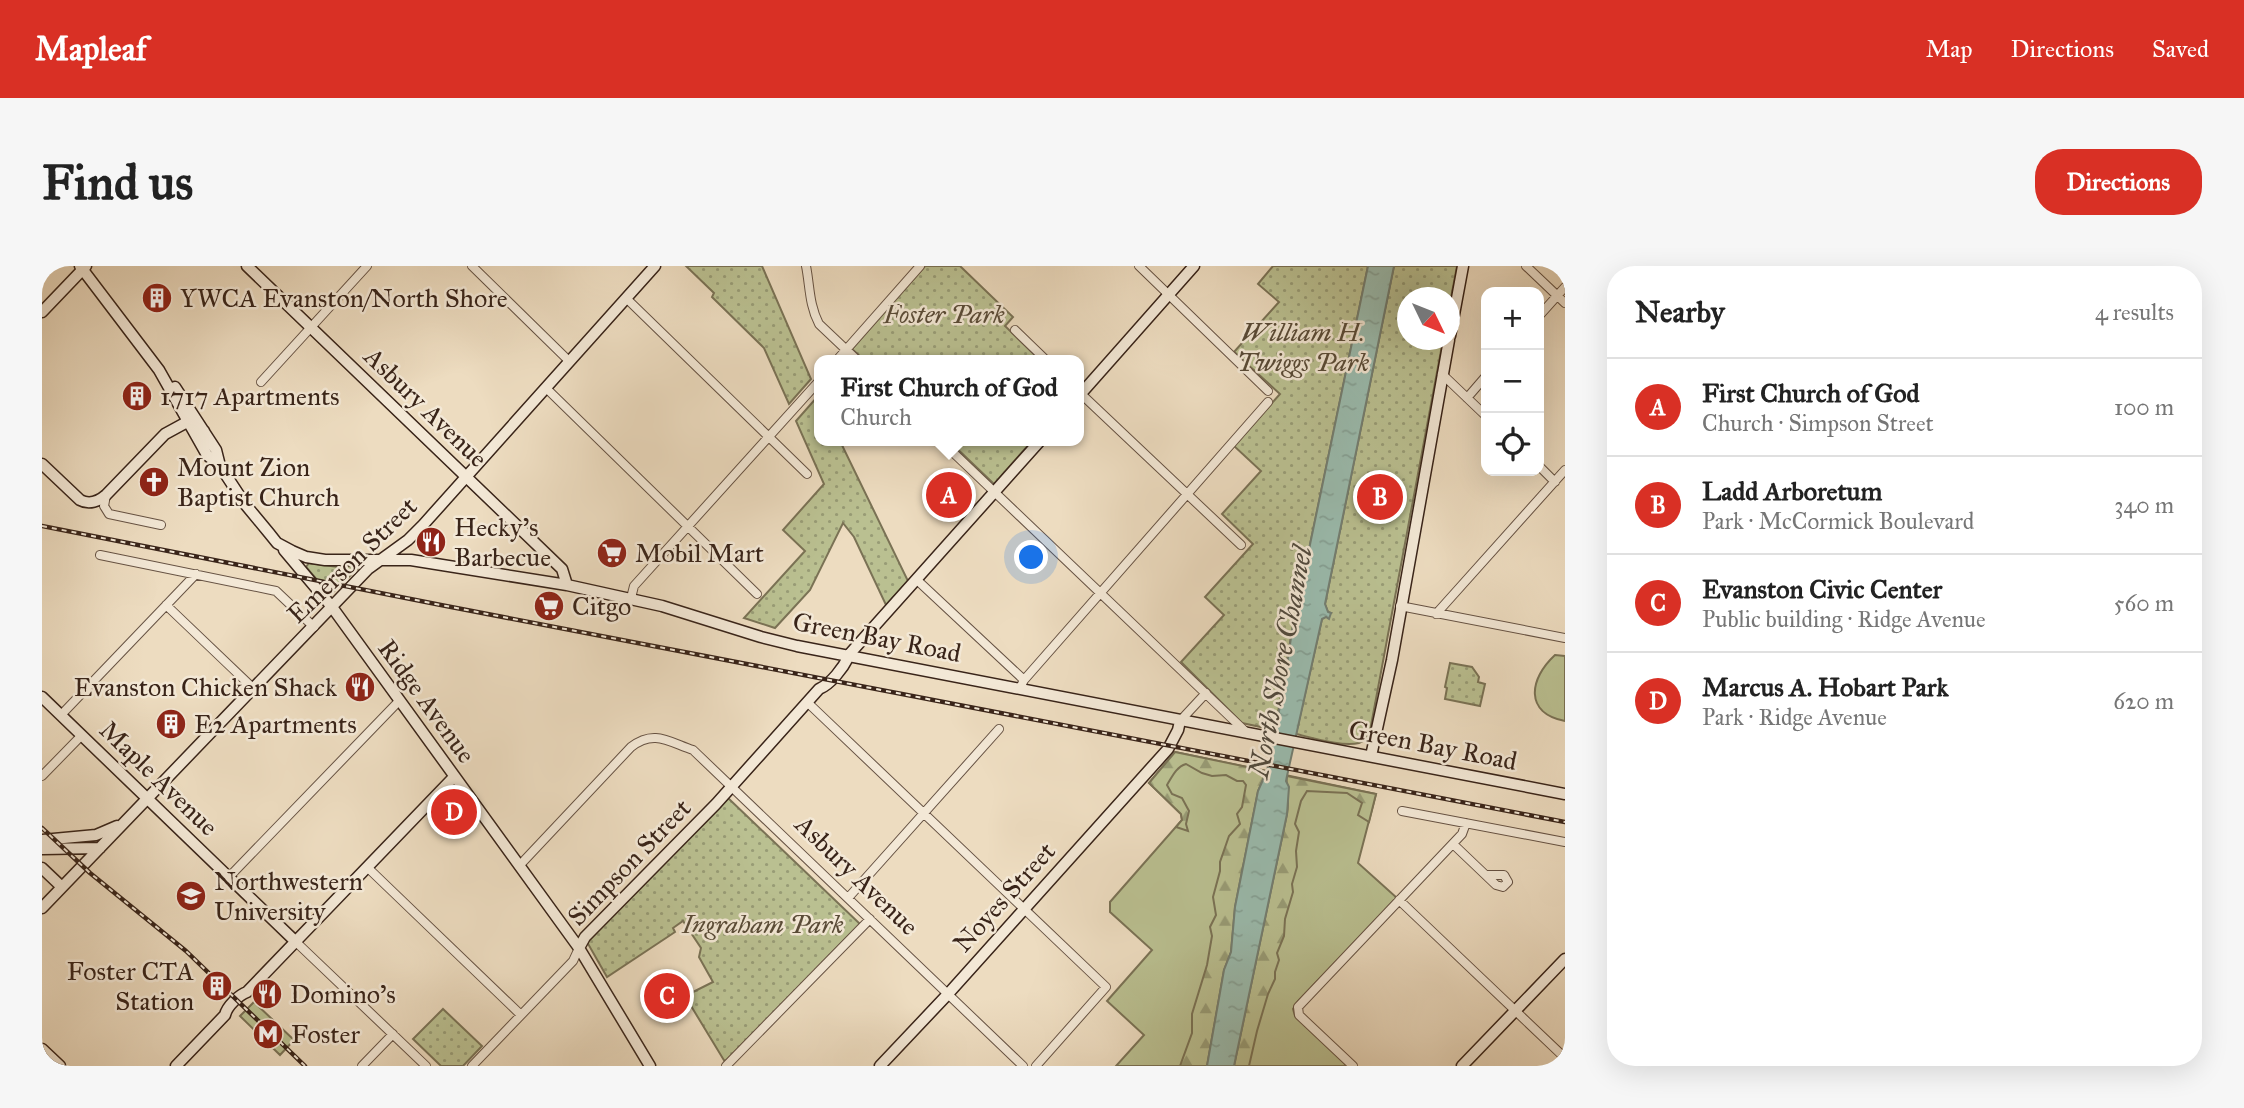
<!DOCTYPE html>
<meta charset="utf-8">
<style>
:root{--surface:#fff;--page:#f6f6f6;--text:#222;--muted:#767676;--line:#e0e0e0;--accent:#d93025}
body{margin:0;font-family:"IM FELL Great Primer",serif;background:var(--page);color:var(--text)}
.controls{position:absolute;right:21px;top:21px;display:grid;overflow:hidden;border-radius:14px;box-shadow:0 7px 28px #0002}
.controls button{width:63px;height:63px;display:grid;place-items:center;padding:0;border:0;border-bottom:2px solid var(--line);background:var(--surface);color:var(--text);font:35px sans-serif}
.compass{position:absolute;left:1355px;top:21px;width:63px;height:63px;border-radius:50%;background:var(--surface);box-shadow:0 7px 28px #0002;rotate:133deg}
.you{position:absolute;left:990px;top:292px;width:24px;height:24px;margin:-18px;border:5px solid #fff;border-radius:50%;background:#1a73e8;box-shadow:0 0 0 10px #1a73e833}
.badge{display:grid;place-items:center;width:46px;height:46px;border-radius:50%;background:var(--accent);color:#fff;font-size:23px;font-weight:700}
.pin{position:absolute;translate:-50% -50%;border:4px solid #fff;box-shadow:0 2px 7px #0006}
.popup{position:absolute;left:772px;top:89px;width:270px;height:91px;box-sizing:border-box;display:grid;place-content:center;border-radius:14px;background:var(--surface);filter:drop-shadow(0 2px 5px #0005);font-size:23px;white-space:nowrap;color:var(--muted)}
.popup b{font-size:26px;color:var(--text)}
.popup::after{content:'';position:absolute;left:50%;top:100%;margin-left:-14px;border:14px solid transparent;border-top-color:var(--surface)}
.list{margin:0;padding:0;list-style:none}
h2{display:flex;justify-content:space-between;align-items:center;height:91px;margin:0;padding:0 28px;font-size:30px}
h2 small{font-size:23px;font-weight:400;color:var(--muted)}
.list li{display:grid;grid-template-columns:46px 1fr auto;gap:21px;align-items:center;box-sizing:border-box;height:98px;padding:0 28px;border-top:2px solid var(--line)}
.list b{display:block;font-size:26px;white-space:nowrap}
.list p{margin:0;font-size:23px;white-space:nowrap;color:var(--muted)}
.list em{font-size:23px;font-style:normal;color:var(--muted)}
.icon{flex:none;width:38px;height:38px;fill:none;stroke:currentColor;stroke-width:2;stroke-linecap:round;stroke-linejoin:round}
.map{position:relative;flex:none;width:1523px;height:800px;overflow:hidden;border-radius:28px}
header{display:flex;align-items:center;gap:42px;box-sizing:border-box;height:98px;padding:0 35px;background:var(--accent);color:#fff}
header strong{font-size:33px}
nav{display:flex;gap:38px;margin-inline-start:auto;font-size:24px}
.intro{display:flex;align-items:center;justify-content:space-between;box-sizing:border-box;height:168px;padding:0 42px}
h1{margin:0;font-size:49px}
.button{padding:18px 32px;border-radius:28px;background:var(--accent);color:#fff;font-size:24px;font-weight:700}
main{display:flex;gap:42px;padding:0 42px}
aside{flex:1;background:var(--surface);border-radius:28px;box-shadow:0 7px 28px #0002}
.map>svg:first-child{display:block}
.grass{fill:#bac091;stroke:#7a7255;stroke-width:2}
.forest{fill:url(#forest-firs);stroke:#7a7255;stroke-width:2}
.park{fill:url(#park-dots);stroke:#7a7255;stroke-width:2}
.water{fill:url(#water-ripples);stroke:#737f73;stroke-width:2}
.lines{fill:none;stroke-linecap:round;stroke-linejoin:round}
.street-casing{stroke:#665243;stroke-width:10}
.secondary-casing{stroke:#392419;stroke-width:13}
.street{stroke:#f3e8d6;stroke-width:8}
.secondary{stroke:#f3e8d6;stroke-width:10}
.rail-casing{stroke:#392419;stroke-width:4.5}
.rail{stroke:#f3e8d6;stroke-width:2;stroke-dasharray:5;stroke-linecap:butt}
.labels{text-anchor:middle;stroke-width:5;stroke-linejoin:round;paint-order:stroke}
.poi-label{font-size:26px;fill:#392419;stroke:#f3e8d6;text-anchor:start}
.park-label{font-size:26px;font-style:italic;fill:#594b37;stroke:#f3e8d6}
.street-label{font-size:26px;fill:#392419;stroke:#f3e8d6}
.water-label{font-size:28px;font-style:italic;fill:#514a3e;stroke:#f3e8d6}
</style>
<header>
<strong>Mapleaf</strong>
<nav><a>Map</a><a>Directions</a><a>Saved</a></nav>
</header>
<div class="intro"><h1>Find us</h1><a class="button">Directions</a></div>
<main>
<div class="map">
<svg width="1523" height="800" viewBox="0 0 1523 800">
<defs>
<pattern id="forest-firs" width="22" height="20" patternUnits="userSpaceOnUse" patternTransform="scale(1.75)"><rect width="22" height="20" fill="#bac091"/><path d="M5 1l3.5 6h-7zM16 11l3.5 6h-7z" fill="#989c76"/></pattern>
<pattern id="park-dots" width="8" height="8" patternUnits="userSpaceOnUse" patternTransform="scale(1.75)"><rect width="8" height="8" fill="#bac091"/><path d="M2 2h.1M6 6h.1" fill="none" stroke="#989c76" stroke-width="1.8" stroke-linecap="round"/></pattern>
<pattern id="water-ripples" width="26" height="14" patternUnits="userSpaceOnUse" patternTransform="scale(1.75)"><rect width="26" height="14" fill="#9abcaf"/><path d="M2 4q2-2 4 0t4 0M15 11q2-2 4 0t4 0" fill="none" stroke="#85a196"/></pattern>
</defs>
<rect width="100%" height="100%" fill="#eddcc0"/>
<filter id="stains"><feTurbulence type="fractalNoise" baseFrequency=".00286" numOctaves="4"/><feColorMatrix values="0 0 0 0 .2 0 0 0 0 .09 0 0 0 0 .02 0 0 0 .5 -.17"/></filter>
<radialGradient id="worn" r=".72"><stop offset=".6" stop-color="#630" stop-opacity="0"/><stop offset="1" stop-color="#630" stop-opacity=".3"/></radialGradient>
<!-- grass -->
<path class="grass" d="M1513,389L1523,390V455C1482,447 1487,413 1513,389Z
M1133,486L1334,528L1316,597L1355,632L1256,735L1251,743L1253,750L1304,798L1302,800H1074L1102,769L1065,735L1110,684L1068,646V636L1140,554L1139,548L1107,517Z
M212,736L252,774L238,789L198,750Z"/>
<!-- forest -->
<path class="forest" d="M1133,486L1225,505L1216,525L1193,641L1189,686L1182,704L1165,800H1138L1150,767V748L1165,699L1170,670L1168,661L1174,649L1171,631L1178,605V596L1187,570L1198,558L1195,548L1200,541L1204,519L1201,515H1195L1184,509L1170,510L1160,507L1144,498C1134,501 1130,511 1125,519L1130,528L1140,532L1147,545L1144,558L1146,565L1134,561L1140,554L1139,548L1107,517Z
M1245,510L1334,528L1327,556L1316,549L1320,537L1305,527L1265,525L1259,535L1253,558L1257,566L1254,585L1255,601L1250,618L1251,626L1243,653L1242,670L1235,687L1237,694L1233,706V713L1226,728L1215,765L1207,800H1192L1245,548C1248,533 1243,522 1245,510Z"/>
<!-- park -->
<path class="park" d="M644,0H720L769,113L747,138L722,82L670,31L672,27Z
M883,0H918L971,51L963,60L998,94H822L810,83Z
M1231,0H1326L1250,365L1233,464L1200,457L1139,396L1182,349L1163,331L1211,278L1180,248L1219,205L1192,180L1238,128L1192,86L1237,36L1216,18Z
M1352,0H1415L1408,37V32H1366V74H1401L1328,465C1326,471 1323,475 1317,477C1301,481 1271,472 1254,468L1280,353L1289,347L1286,346L1283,338Z
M776,130L778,175H798L866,315L844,339L812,271L801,257L768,324L733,362L702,352L763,285L741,264L782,218L754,155Z
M907,175H990L952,218Z
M267,297L296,301L315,300L316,302L288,329L264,301Z
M1408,397L1430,401L1437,411L1436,416L1443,418L1438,440L1403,433L1405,422L1403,421Z
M408,523L431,552L418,568L392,539Z
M686,532L818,658L683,796L643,730L671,716L657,691L659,682L641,655L631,662L633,666L565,711L545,676Z
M401,743L440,780L421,800H399L371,773Z"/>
<!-- water -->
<path class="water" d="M1326,0H1352L1283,338L1286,346L1289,347L1287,353L1284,351L1280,353L1245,510L1244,515L1247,521L1245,548L1192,800H1165L1182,704L1189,686L1193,641L1216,525L1225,505L1241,425L1250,365Z"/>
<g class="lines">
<!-- street casing -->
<g class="street-casing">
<path id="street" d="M430,0L527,95
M764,0C768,20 767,39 777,58L815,94
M1097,0L1226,125
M1484,0L1523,37
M584,32L765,208
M1497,50L1523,21
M973,64L1004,94
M795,94L878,0
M1400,108L1444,150
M219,116L325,0
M504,122L715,328
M1036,125L1199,279
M1425,132L1444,110
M899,175L1205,467
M1497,200L1513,216
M64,229L62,240L67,248L119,259
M58,289L234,325L272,361
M875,314L982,414
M589,332L592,320L778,114
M124,339L212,423
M1358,340L1523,372
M1394,348L1523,204
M978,422L982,414L1226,136
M765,436L1064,721L994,800
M19,449L154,308
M1138,455L1164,427
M0,510L40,469
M1360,545L1523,576
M1411,578L1454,619L1461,621L1466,616L1462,609H1444
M477,600L589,481C612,463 627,476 651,484L981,800
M326,602L479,749
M187,611L357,435
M806,632L957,463
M1357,634L1523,792
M254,676L384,800
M320,800L351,768
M430,800L531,695L537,682
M684,800L828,653
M1311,800L1257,749L1256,741L1420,568L1424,557"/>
</g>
<!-- secondary casing -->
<g class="secondary-casing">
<path id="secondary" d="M38,0L117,104L165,189L178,200L203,238L227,267L235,277L250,285L264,291L283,294H369L525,319L620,340L719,371L755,380L1523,528
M205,0L520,303L525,319
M0,46L44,0
M1408,70L1421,0
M133,121L174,184L178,200
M1036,131L1152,0
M0,198L38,234C47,239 57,235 64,229L123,168L145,156L162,165
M242,284L290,341L537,682L608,800
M804,392L998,175
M0,431L254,676
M1329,490L1350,394L1407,74
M0,574L54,569L75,560
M0,583L58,582
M0,602L20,621
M0,642L326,303L366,274L381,259L613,0
M537,682L543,671L674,538L777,423C789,418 801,402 807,390
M0,783L18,800
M134,800L183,749C185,740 197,729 205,726L412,511
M838,800L906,728L1126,483L1136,464L1138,455
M1420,800L1523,693"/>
</g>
<!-- street -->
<use href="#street" class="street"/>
<!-- secondary -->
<use href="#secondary" class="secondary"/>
<!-- rail casing -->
<g class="rail-casing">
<path id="rail" d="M0,260L404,340L1523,556
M0,562L48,607L144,685L263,800"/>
</g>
<!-- rail -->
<use href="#rail" class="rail"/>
</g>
<!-- icons -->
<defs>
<g id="building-disc" transform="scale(1.575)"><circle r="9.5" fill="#8f2418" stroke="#f3e8d6"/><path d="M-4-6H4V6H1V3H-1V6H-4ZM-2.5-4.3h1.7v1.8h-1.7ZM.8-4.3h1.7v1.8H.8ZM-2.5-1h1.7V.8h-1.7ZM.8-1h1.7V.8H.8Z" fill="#fff"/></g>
<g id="church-disc" transform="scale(1.575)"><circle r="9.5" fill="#8f2418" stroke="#f3e8d6"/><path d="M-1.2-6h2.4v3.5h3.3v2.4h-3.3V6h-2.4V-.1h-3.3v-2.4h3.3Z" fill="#fff"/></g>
<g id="restaurant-disc" transform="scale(1.575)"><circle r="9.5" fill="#8f2418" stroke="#f3e8d6"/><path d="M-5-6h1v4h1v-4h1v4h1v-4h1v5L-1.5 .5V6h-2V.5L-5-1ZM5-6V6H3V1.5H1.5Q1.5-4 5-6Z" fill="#fff"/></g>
<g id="supermarket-disc" transform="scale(1.575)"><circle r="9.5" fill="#8f2418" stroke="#f3e8d6"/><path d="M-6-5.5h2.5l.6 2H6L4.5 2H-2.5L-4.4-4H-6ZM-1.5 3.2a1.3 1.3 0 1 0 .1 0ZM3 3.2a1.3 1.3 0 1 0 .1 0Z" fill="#fff"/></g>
<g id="university-disc" transform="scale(1.575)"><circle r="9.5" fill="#8f2418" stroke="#f3e8d6"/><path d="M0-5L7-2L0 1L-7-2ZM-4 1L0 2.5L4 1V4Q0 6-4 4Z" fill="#fff"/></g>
<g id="metro-disc" transform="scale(1.575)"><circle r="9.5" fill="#8f2418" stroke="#f3e8d6"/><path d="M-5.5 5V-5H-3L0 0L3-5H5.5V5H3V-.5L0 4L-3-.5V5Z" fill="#fff"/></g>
</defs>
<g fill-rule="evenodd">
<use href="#building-disc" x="115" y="32"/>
<use href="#building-disc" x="95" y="130"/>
<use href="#church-disc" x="112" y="216"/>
<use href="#restaurant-disc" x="389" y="276"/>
<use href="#supermarket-disc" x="570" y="287"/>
<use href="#supermarket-disc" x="507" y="340"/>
<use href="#restaurant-disc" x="318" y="421"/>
<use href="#building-disc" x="129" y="458"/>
<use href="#university-disc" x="149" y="630"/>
<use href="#building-disc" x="175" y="720"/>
<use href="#restaurant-disc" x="225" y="728"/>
<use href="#metro-disc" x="226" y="768"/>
</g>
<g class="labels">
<!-- poi labels -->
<g class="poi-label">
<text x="138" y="41">YWCA Evanston/North Shore</text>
<text x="118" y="139">1717 Apartments</text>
<text x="135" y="210">Mount Zion<tspan x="135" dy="30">Baptist Church</tspan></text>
<text x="412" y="270">Hecky's<tspan x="412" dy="30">Barbecue</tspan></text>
<text x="593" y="296">Mobil Mart</text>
<text x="530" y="349">Citgo</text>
<text x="295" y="430" text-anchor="end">Evanston Chicken Shack</text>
<text x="152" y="467">E2 Apartments</text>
<text x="172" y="624">Northwestern<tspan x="172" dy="30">University</tspan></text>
<text x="152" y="714" text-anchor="end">Foster CTA<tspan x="152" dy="30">Station</tspan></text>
<text x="248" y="737">Domino's</text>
<text x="249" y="777">Foster</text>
</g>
<!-- park labels -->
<g class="park-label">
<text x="902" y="57">Foster Park</text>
<text x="1261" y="75">William H.<tspan x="1261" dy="30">Twiggs Park</tspan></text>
<text x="721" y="667">Ingraham Park</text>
</g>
<!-- street labels -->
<g class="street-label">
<text transform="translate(384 141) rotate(44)" y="9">Asbury Avenue</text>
<text transform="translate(310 294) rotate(-44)" y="9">Emerson Street</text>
<text transform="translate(835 371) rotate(11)" y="9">Green Bay Road</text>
<text transform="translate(385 435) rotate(54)" y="9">Ridge Avenue</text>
<text transform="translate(1391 479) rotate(11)" y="9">Green Bay Road</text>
<text transform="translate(117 512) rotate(44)" y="9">Maple Avenue</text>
<text transform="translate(587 596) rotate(-46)" y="9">Simpson Street</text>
<text transform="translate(815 609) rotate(44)" y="9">Asbury Avenue</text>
<text transform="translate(962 631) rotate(-48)" y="9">Noyes Street</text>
</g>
<!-- water labels -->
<g class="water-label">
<text transform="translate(1238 396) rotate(-79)" y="10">North Shore Channel</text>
</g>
</g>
<rect width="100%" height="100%" filter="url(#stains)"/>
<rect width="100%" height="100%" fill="url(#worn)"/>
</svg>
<div class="controls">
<button>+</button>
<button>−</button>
<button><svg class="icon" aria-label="locate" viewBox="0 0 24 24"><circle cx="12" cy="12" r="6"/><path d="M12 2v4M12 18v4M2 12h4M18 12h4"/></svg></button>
</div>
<svg class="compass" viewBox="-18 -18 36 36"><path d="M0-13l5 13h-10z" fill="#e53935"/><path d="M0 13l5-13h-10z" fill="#767676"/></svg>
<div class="you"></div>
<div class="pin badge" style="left:907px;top:229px">A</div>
<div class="popup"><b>First Church of God</b>Church</div>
<div class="pin badge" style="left:1338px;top:231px">B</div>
<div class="pin badge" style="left:625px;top:730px">C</div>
<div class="pin badge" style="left:412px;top:546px">D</div>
</div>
<aside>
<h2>Nearby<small>4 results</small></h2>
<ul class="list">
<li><span class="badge">A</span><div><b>First Church of God</b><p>Church · Simpson Street</p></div><em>100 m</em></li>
<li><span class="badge">B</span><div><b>Ladd Arboretum</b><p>Park · McCormick Boulevard</p></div><em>340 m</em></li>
<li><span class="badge">C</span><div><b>Evanston Civic Center</b><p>Public building · Ridge Avenue</p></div><em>560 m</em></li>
<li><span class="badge">D</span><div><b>Marcus A. Hobart Park</b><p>Park · Ridge Avenue</p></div><em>620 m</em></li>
</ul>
</aside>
</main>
